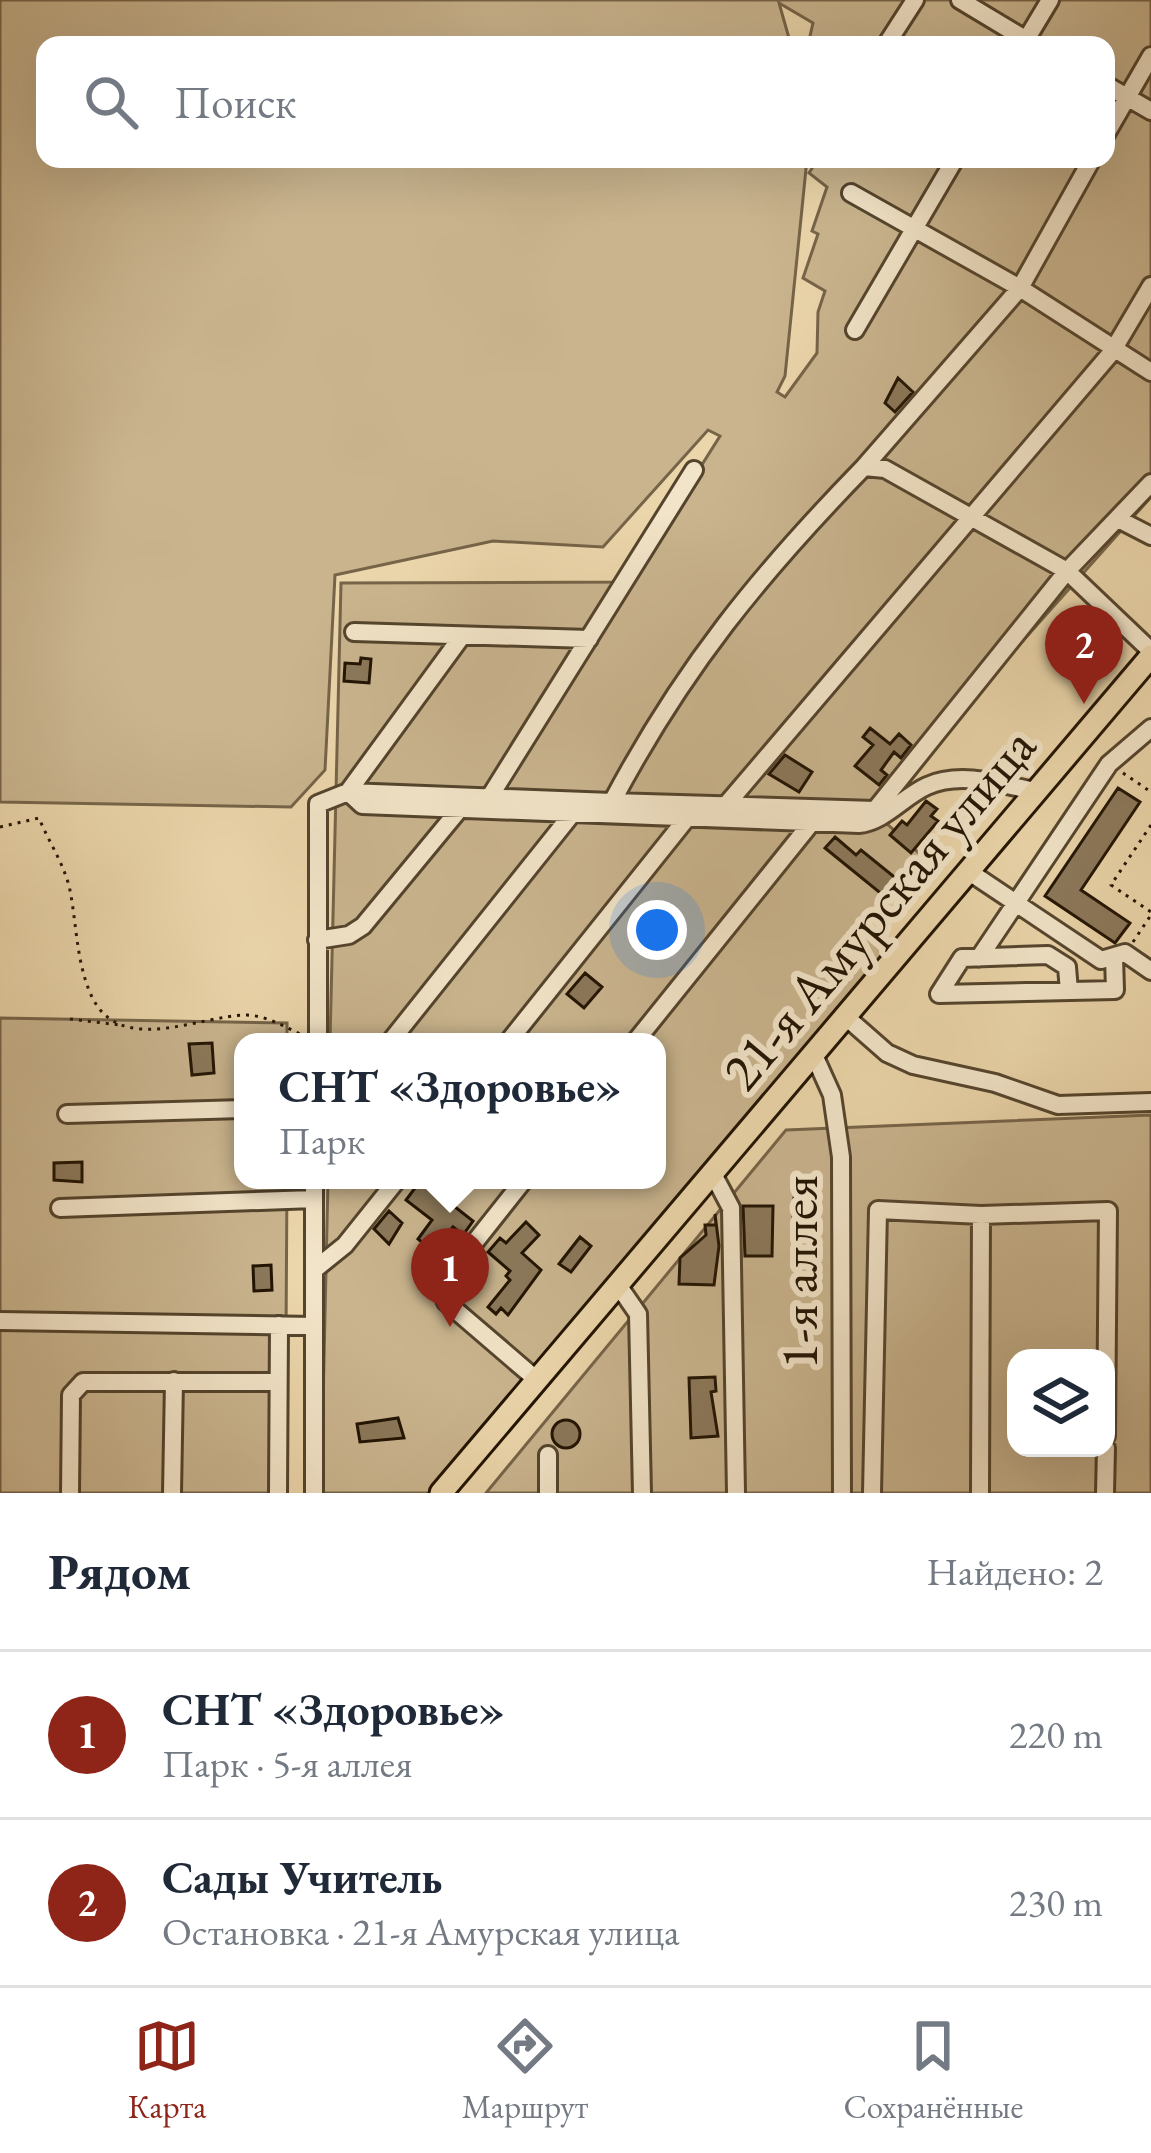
<!DOCTYPE html>
<html lang="ru">
<meta charset="utf-8">
<style>
:root{--surface:#fff;--page:#f6f6f7;--text:#1f2937;--muted:#747a83;--line:#e0e1e3;--accent:#8f2418}
body{margin:0;font-family:"EB Garamond",serif;background:var(--page);color:var(--text)}
.controls{position:absolute;right:36px;bottom:36px;display:grid;overflow:hidden;border-radius:24px;box-shadow:0 12px 48px #0002}
.controls button{width:108px;height:108px;display:grid;place-items:center;padding:0;border:0;border-bottom:3px solid var(--line);background:var(--surface);color:var(--text);font:60px sans-serif}
.you{position:absolute;left:657px;top:930px;width:42px;height:42px;margin:-30px;border:9px solid #fff;border-radius:50%;background:#1a73e8;box-shadow:0 0 0 18px #1a73e833}
.badge{display:grid;place-items:center;width:78px;height:78px;border-radius:50%;background:var(--accent);color:#fff;font-size:39px;font-weight:700}
.pin{position:absolute;translate:-50% -99px;filter:drop-shadow(0 3px 6px #0008)}
.pin::after{content:'';position:absolute;top:63px;width:42px;height:36px;background:inherit;clip-path:polygon(0 0,100% 0,50% 100%)}
.popup{position:absolute;left:234px;top:1033px;width:432px;height:156px;box-sizing:border-box;display:grid;place-content:center;border-radius:24px;background:var(--surface);filter:drop-shadow(0 3px 9px #0005);font-size:39px;white-space:nowrap;color:var(--muted)}
.popup b{font-size:45px;color:var(--text)}
.popup::after{content:'';position:absolute;left:50%;top:100%;margin-left:-24px;border:24px solid transparent;border-top-color:var(--surface)}
.list{margin:0;padding:0;list-style:none}
h2{display:flex;justify-content:space-between;align-items:center;height:156px;margin:0;padding:0 48px;font-size:51px}
h2 small{font-size:39px;font-weight:400;color:var(--muted)}
.list li{display:grid;grid-template-columns:78px 1fr auto;gap:36px;align-items:center;box-sizing:border-box;height:168px;padding:0 48px;border-top:3px solid var(--line)}
.list b{display:block;font-size:45px;white-space:nowrap}
.list p{margin:0;font-size:39px;white-space:nowrap;color:var(--muted)}
.list em{font-size:39px;font-style:normal;color:var(--muted)}
.icon{flex:none;width:66px;height:66px;fill:none;stroke:currentColor;stroke-width:2;stroke-linecap:round;stroke-linejoin:round}
.map{position:relative;flex:none;width:1151px;height:1493px;overflow:hidden}
.search{position:absolute;background:var(--surface);box-shadow:0 12px 48px #0002;left:36px;right:36px;top:36px;height:132px;display:flex;align-items:center;gap:30px;box-sizing:border-box;padding:0 42px;border-radius:24px;color:var(--muted);font-size:45px}
.sheet{height:492px;background:var(--surface)}
nav{display:flex;justify-content:space-around;align-items:center;box-sizing:border-box;height:168px;border-top:3px solid var(--line);background:var(--surface);font-size:33px;color:var(--muted)}
nav a{display:grid;justify-items:center;gap:6px}
nav .on{color:var(--accent)}
.map>svg:first-child{display:block}
.green{fill:#c9b48e;stroke:#766448;stroke-width:3;fill-rule:evenodd}
.building{fill:#8b785a;stroke:#221403;stroke-width:3}
.lines{fill:none;stroke-linecap:round;stroke-linejoin:round}
.minor-casing{stroke:#54442d;stroke-width:22}
.major-casing{stroke:#221403;stroke-width:27}
.path{stroke:#221403;stroke-width:3;stroke-dasharray:3 6;stroke-linecap:butt}
.minor{stroke:#f2e4c8;stroke-width:16}
.major{stroke:#ebd5aa;stroke-width:21}
.labels{text-anchor:middle;stroke-width:12;stroke-linejoin:round;paint-order:stroke}
.street-label{font-size:54px;fill:#221403;stroke:#f2e4c8}
</style>
<div class="map">
<svg width="1151" height="1493" viewBox="0 0 1151 1493">
<rect width="100%" height="100%" fill="#ebd5aa"/>
<filter id="stains"><feTurbulence type="fractalNoise" baseFrequency=".00167" numOctaves="4"/><feColorMatrix values="0 0 0 0 .2 0 0 0 0 .09 0 0 0 0 .02 0 0 0 .5 -.17"/></filter>
<radialGradient id="worn" r=".72"><stop offset=".6" stop-color="#630" stop-opacity="0"/><stop offset="1" stop-color="#630" stop-opacity=".3"/></radialGradient>
<!-- green -->
<path class="green" d="M0,0H1151V497L872,810L923,857L863,929L888,950L437,1493H321L328,1180H657V1042H330L341,583L628,582L720,436L708,430L603,547L493,541L335,575L325,770L291,807L0,802ZM779,3L813,23L808,45H1106V159H818L809,173L827,187L812,231L818,234L803,278L825,291L818,312L817,353L785,397L777,392L785,376L807,159H45V45H791Z
M0,1018L287,1023V1042H243V1180H287L285,1493H0Z
M1151,1115V1493H486L786,1130ZM1016,1358H1106V1448H1016Z"/>
<!-- building -->
<path class="building" d="M898,378L913,392L895,412L885,403Z
M361,658L371,659L369,683L344,681L345,663L360,664Z
M870,728L890,744L899,734L911,745L901,758L894,752L881,770L887,775L879,785L855,766L873,745L863,737Z
M785,755L812,772L799,792L769,774Z
M1118,788L1140,802L1081,890L1130,923L1115,943L1045,896Z
M926,801L937,809L931,816L938,821L911,853L890,835L902,821L907,825Z
M835,837L856,855L861,850L898,880L884,896L825,848Z
M585,973L602,987L584,1008L567,994Z
M212,1043L214,1073L192,1075L189,1044Z
M82,1162V1182L54,1180V1163Z
M421,1180L439,1188L436,1192L473,1221L463,1235L453,1227L434,1252L418,1239L432,1220L406,1200Z
M794,1198L819,1199L818,1219L793,1218Z
M743,1206H773L772,1256H745Z
M389,1211L402,1223L389,1244L374,1229Z
M715,1214L719,1246L714,1285L679,1284L680,1258L706,1235L705,1225H716Z
M526,1222L539,1235L522,1253L541,1270L508,1315L501,1308L496,1314L488,1307L510,1280L506,1276L510,1271L488,1252L500,1238L506,1243Z
M580,1237L591,1246L571,1272L559,1264Z
M271,1265L272,1290L254,1291L253,1266Z
M715,1377L716,1391L711,1392L718,1436L691,1438L689,1378Z
M398,1418L404,1438L360,1442L357,1424Z
M552 1434a14 14 0 1 1 28 0a14 14 0 1 1-28 0Z"/>
<g class="lines">
<!-- minor casing -->
<g class="minor-casing">
<path id="minor" d="M960,0L1035,45
M886,45L915,0
M1023,45L1050,0
M1106,85L1151,111
M1106,134L1151,56
M851,193L1020,288L1151,372
M855,330L955,159
M864,467L1020,288L1092,159
M1118,519L1151,536
M354,632L589,639
M462,636L348,792L362,805L859,824C884,822 904,796 927,786C960,771 1001,784 1034,791
M489,798L694,470
M612,802L875,810L1067,571L1151,483
M726,805L1112,352L1151,286
M968,871L1101,960L1125,953L1151,971
M317,940L349,935L363,926L458,811
M979,958L1109,764L1151,728
M939,994L1115,990L1114,957
M939,994L962,958L1048,955L1067,967L1069,991
M846,1017L887,1053L913,1065L995,1083L1058,1105L1151,1102
M318,1042V804L348,792L612,802C683,668 759,575 864,467L885,469L1067,571L1151,651
M390,1042L572,814
M508,1042L687,818
M635,1042L812,822
M814,1055L832,1095L841,1157L842,1493
M67,1114L243,1109
M713,1174L731,1208L736,1493
M524,1180L440,1286L446,1302L537,1380
M60,1208L314,1199
M314,1270L345,1245L397,1180
M618,1285L638,1314L642,1493
M0,1321L314,1326
M548,1455V1493
M70,1493L71,1395L83,1382H278
M172,1493L174,1381
M278,1493L279,1325
M314,1493V1180
M872,1493L878,1210L981,1215L1108,1211L1106,1436
M980,1493L981,1215
M1105,1493L1106,1448"/>
</g>
<!-- major casing -->
<g class="major-casing">
<path id="major" d="M441,1493L1151,656"/>
</g>
<!-- path -->
<path class="path" d="M1123,773L1151,792
M1151,825L1111,885L1151,912
M0,827L39,818C50,845 67,868 71,896C77,930 77,965 92,997C121,1057 200,1015 247,1015C267,1016 283,1026 300,1034
M1133,942L1151,915
M70,1019L120,1025"/>
<!-- minor -->
<use href="#minor" class="minor"/>
<!-- major -->
<use href="#major" class="major"/>
</g>
<g class="labels">
<!-- street labels -->
<g class="street-label">
<text transform="translate(878 908) rotate(-50)" y="19">21-я Амурская улица</text>
<text transform="translate(798 1272) rotate(-90)" y="19">1-я аллея</text>
</g>
</g>
<rect width="100%" height="100%" filter="url(#stains)"/>
<rect width="100%" height="100%" fill="url(#worn)"/>
</svg>
<div class="controls">
<button><svg class="icon" aria-label="layers" viewBox="0 0 24 24"><path d="M12 4l9 5-9 5-9-5zM3 14l9 5 9-5"/></svg></button>
</div>
<div class="you"></div>
<div class="pin badge" style="left:450px;top:1327px">1</div>
<div class="popup"><b>СНТ «Здоровье»</b>Парк</div>
<div class="pin badge" style="left:1084px;top:704px">2</div>
<div class="search"><svg class="icon" aria-label="search" viewBox="0 0 24 24"><circle cx="10" cy="10" r="6"/><path d="M15 15l6 6"/></svg>Поиск</div>
</div>
<section class="sheet">
<h2>Рядом<small>Найдено: 2</small></h2>
<ul class="list">
<li><span class="badge">1</span><div><b>СНТ «Здоровье»</b><p>Парк · 5-я аллея</p></div><em>220 m</em></li>
<li><span class="badge">2</span><div><b>Сады Учитель</b><p>Остановка · 21-я Амурская улица</p></div><em>230 m</em></li>
</ul>
</section>
<nav>
<a class="on"><svg class="icon" aria-label="map" viewBox="0 0 24 24"><path d="M3 6l6-2 6 2 6-2v14l-6 2-6-2-6 2zM9 4v14M15 6v14"/></svg>Карта</a>
<a><svg class="icon" aria-label="directions" viewBox="0 0 24 24"><path d="M12 3l9 9-9 9-9-9zM9 14v-3h6M13 9l2 2-2 2"/></svg>Маршрут</a>
<a><svg class="icon" aria-label="saved" viewBox="0 0 24 24"><path d="M7 4h10v16l-5-4-5 4z"/></svg>Сохранённые</a>
</nav>
